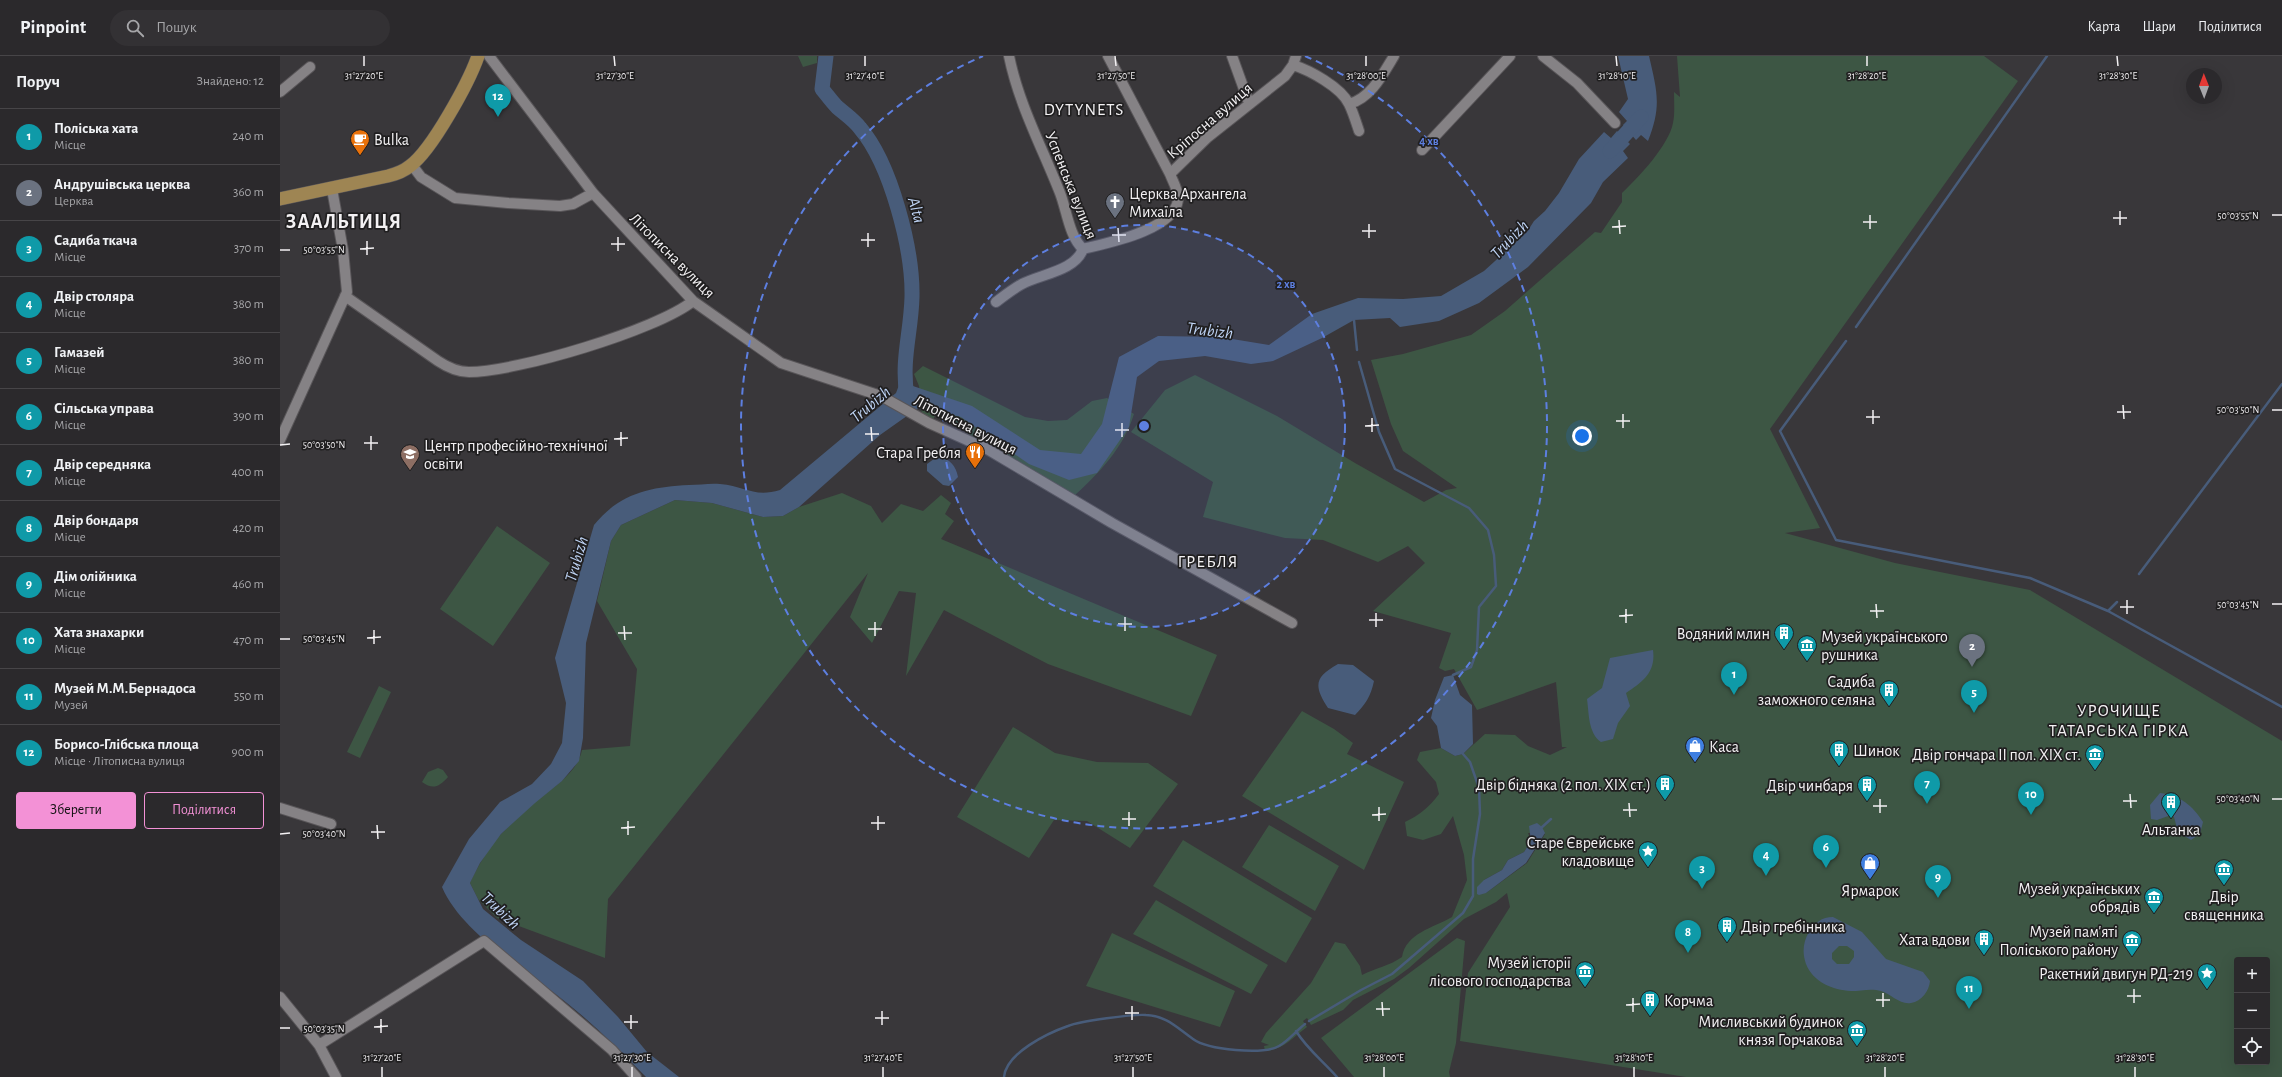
<!DOCTYPE html>
<html lang="uk">
<meta charset="utf-8">
<style>
:root{--surface:#2b292c;--page:#333134;--text:#f1f3f6;--muted:#a6a6a9;--line:#474548;--accent:#f391d6}
body{margin:0;font-family:"Alegreya Sans",sans-serif;background:var(--page);color:var(--text)}
.controls{position:absolute;right:12px;bottom:12px;display:grid;overflow:hidden;border-radius:4px;box-shadow:0 4px 16px #0002}
.controls button{width:36px;height:36px;display:grid;place-items:center;padding:0;border:0;border-bottom:1px solid var(--line);background:var(--surface);color:var(--text);font:20px sans-serif}
.compass{position:absolute;left:1906px;top:12px;width:36px;height:36px;border-radius:50%;background:var(--surface);box-shadow:0 4px 16px #0002;rotate:359deg}
.you{position:absolute;left:1302px;top:380px;width:14px;height:14px;margin:-10px;border:3px solid #fff;border-radius:50%;background:#1a73e8;box-shadow:0 0 0 6px #1a73e833}
.badge{display:grid;place-items:center;width:26px;height:26px;border-radius:50%;background:var(--accent);color:#fff;font-size:13px;font-weight:700}
.pin{position:absolute;translate:-50% -33px;filter:drop-shadow(0 1px 2px #0008)}
.pin::after{content:'';position:absolute;top:21px;width:14px;height:12px;background:inherit;clip-path:polygon(0 0,100% 0,50% 100%)}
.list{margin:0;padding:0;list-style:none}
h2{display:flex;justify-content:space-between;align-items:center;height:52px;margin:0;padding:0 16px;font-size:17px}
h2 small{font-size:13px;font-weight:400;color:var(--muted)}
.list li{display:grid;grid-template-columns:26px 1fr auto;gap:12px;align-items:center;box-sizing:border-box;height:56px;padding:0 16px;border-top:1px solid var(--line)}
.list b{display:block;font-size:15px;white-space:nowrap}
.list p{margin:0;font-size:13px;white-space:nowrap;color:var(--muted)}
.list em{font-size:13px;font-style:normal;color:var(--muted)}
.actions{display:flex;gap:8px;padding:12px 16px}
.actions a{flex:1;padding:9px 0;border:1px solid var(--accent);border-radius:4px;text-align:center;font-size:14px;color:var(--accent)}
.actions .main{background:var(--accent);color:#111}
.icon{flex:none;width:22px;height:22px;fill:none;stroke:currentColor;stroke-width:2;stroke-linecap:round;stroke-linejoin:round}
.map{position:relative;flex:none;width:2002px;height:1021px;overflow:hidden}
header{display:flex;align-items:center;gap:24px;box-sizing:border-box;height:56px;padding:0 20px;background:var(--surface);border-bottom:1px solid var(--line)}
header strong{font-size:19px}
nav{display:flex;gap:22px;margin-inline-start:auto;font-size:14px}
.search{width:280px;height:36px;background:var(--page);display:flex;align-items:center;gap:10px;box-sizing:border-box;padding:0 14px;border-radius:22px;color:var(--muted);font-size:15px}
main{display:flex}
aside{flex:1;background:var(--surface)}
.map>svg:first-child{display:block}
.green{fill:#3d5644;fill-rule:evenodd}
.water{fill:#485c7a;fill-rule:evenodd}
.lines{fill:none;stroke-linecap:round;stroke-linejoin:round}
.stream{stroke:#485c7a;stroke-width:2.5}
.river{stroke:#485c7a;stroke-width:15}
.minor-casing{stroke:#585558;stroke-width:12}
.major-casing{stroke:#585558;stroke-width:14}
.minor{stroke:#858285;stroke-width:10}
.major{stroke:#9e8553;stroke-width:13}
.ticks{fill:none;stroke:#f3f1f3;stroke-width:1.5}
.ring{fill:none;stroke:#5d7fe0;stroke-width:2;stroke-dasharray:7 5}
.labels{text-anchor:middle;stroke-width:3.5;stroke-linejoin:round;paint-order:stroke}
.street-label{font-size:16px;fill:#f3f1f3;stroke:#201f20}
.poi-label{font-size:16px;fill:#f3f1f3;stroke:#201f20;text-anchor:end}
.neighbourhood-label{font-size:17px;letter-spacing:1px;fill:#f3f1f3;stroke:#201f20}
.water-label{font-size:17px;font-style:italic;fill:#bfd4f5;stroke:#201f20}
.district-label{font-size:20px;font-weight:bold;letter-spacing:1px;fill:#f3f1f3;stroke:#201f20}
.ticks-label{font-size:10px;text-anchor:middle;fill:#f3f1f3;stroke:#201f20;stroke-width:3.5;stroke-linejoin:round;paint-order:stroke}
.centre{fill:#5d7fe0;stroke:#201f20;stroke-width:2}
.ring-label{font-size:12px;text-anchor:middle;font-weight:bold;fill:#5d7fe0;stroke:#201f20;stroke-width:3.5;stroke-linejoin:round;paint-order:stroke}
</style>
<header>
<strong>Pinpoint</strong>
<div class="search"><svg class="icon" aria-label="search" viewBox="0 0 24 24"><circle cx="10" cy="10" r="6"/><path d="M15 15l6 6"/></svg>Пошук</div>
<nav><a>Карта</a><a>Шари</a><a>Поділитися</a></nav>
</header>
<main>
<aside>
<h2>Поруч<small>Знайдено: 12</small></h2>
<ul class="list">
<li><span class="badge" style="background:#0f9aa8">1</span><div><b>Поліська хата</b><p>Місце</p></div><em>240 m</em></li>
<li><span class="badge" style="background:#6b7280">2</span><div><b>Андрушівська церква</b><p>Церква</p></div><em>360 m</em></li>
<li><span class="badge" style="background:#0f9aa8">3</span><div><b>Садиба ткача</b><p>Місце</p></div><em>370 m</em></li>
<li><span class="badge" style="background:#0f9aa8">4</span><div><b>Двір столяра</b><p>Місце</p></div><em>380 m</em></li>
<li><span class="badge" style="background:#0f9aa8">5</span><div><b>Гамазей</b><p>Місце</p></div><em>380 m</em></li>
<li><span class="badge" style="background:#0f9aa8">6</span><div><b>Сільська управа</b><p>Місце</p></div><em>390 m</em></li>
<li><span class="badge" style="background:#0f9aa8">7</span><div><b>Двір середняка</b><p>Місце</p></div><em>400 m</em></li>
<li><span class="badge" style="background:#0f9aa8">8</span><div><b>Двір бондаря</b><p>Місце</p></div><em>420 m</em></li>
<li><span class="badge" style="background:#0f9aa8">9</span><div><b>Дім олійника</b><p>Місце</p></div><em>460 m</em></li>
<li><span class="badge" style="background:#0f9aa8">10</span><div><b>Хата знахарки</b><p>Місце</p></div><em>470 m</em></li>
<li><span class="badge" style="background:#0f9aa8">11</span><div><b>Музей М.М.Бернадоса</b><p>Музей</p></div><em>550 m</em></li>
<li><span class="badge" style="background:#0f9aa8">12</span><div><b>Борисо-Глібська площа</b><p>Місце · Літописна вулиця</p></div><em>900 m</em></li>
</ul>
<div class="actions"><a class="main">Зберегти</a><a>Поділитися</a></div>
</aside>
<div class="map">
<svg width="2002" height="1021" viewBox="0 0 2002 1021">
<rect width="100%" height="100%" fill="#39373a"/>
<!-- green -->
<path class="green" d="M518,0H537V7L523,11Z
M1397,0H1704L1738,25L1490,373L1540,472L1505,477L1615,507L1750,534L2002,685V1021H1406L1180,985L1188,917L1230,851L1227,837L1216,846L1184,863L1129,912L1114,923L1073,944L1063,954L1031,969L1027,962L1023,965L1027,971C1012,982 1003,994 985,995L984,990L989,989L981,986L986,977L1031,927L1055,886L1065,888L1080,910L1082,919C1096,912 1109,910 1122,901C1126,877 1153,872 1172,861L1187,824L1184,799L1173,760L1161,778L1143,784L1127,780L1125,766C1140,759 1149,751 1159,738L1156,726L1137,704L1140,696L1161,692L1175,700L1183,698L1205,678L1235,679L1248,690L1270,699L1287,691H1282L1276,626L1197,654L1174,613L1165,615L1159,612L1171,577L1093,555L1145,507L1128,490L1098,506L1043,484L1005,482L923,461L933,426L851,376L885,334L915,319L997,360L1075,407L1144,446L1166,434L1177,432L1123,395L1111,368L1091,304L1123,298L1191,279L1225,255L1315,176L1321,177L1342,146V137C1358,122 1389,89 1393,67C1395,58 1394,46 1394,36L1400,41ZM1248,777L1265,778L1247,807L1206,837L1204,824L1222,814L1228,804L1244,796L1251,785ZM1957,904H1987V1006H1957Z
M643,310L745,361L768,365L787,364L812,345L827,342L854,358C843,393 819,417 792,442L687,380L690,373L656,357L653,364L642,359L639,330L634,318Z
M562,437L591,450L602,467L621,448L643,455L661,439L671,447L665,458L674,465L661,483L937,599L911,660L768,608L664,554L626,620L636,537L619,535L592,587L570,561L588,517L328,843L325,902L217,862L198,843L190,827C198,810 208,792 221,778C232,767 244,756 255,746C273,731 297,718 302,694L350,690L357,613L317,545L331,485L341,469L395,444L432,447L483,461L503,460L519,451Z
M217,470L270,507L213,590L160,553Z
M99,630L111,636L80,702L67,696Z
M1022,655L1054,673L1073,687L1067,698L1124,726L1084,814L962,740Z
M733,671L775,697L817,706L868,707L898,728L850,792L807,765L774,764L749,802L677,761Z
M158,712L163,714L168,721C159,731 153,734 142,726L148,716Z
M989,769L1059,810L1035,855L962,811Z
M903,784L1032,862L1006,907L873,830Z
M876,844L988,909L971,938L853,878Z
M832,877L955,935L940,971L806,930Z
M1177,882L1185,885L1176,987L1169,1016L1170,1021H1074L1041,982Z"/>
<!-- water -->
<path class="water" d="M1338,0H1369C1377,35 1382,50 1368,85L1361,79L1356,84L1343,69L1347,65L1339,56L1348,43Z
M1337,75L1350,88L1343,95L1348,102L1323,126L1311,147L1248,211L1199,247L1159,265L1120,271L1110,262L1074,264L1042,282L993,305L971,308L925,300L879,305L857,321L849,371L817,417L789,424L749,408L681,361L641,350L600,379L519,451L503,460L483,461L432,447L395,444L341,469L331,485L306,587L303,682L299,705L282,725L255,747L221,778L200,807L190,827L203,853L241,884L303,925L338,961L367,996L399,1021H366C342,997 319,973 293,952C253,918 183,880 162,831L189,783L220,746L252,728L271,708L282,687L286,647L275,602L314,469C340,437 370,431 409,429C419,429 430,427 440,428C465,430 474,442 500,434L616,337L622,321L626,322L630,329L692,350L760,394L801,398L822,368L839,301L878,280L940,281L989,289L1032,258L1078,242L1123,243L1161,240L1204,215L1247,176L1254,165L1265,155L1279,137L1299,103L1324,76L1331,82Z
M658,400C670,403 676,410 678,421L669,430L663,429L647,415V408Z
M1373,594C1376,616 1363,626 1346,637L1350,650L1338,667L1333,683L1321,686C1308,677 1309,657 1307,643L1322,632L1330,602Z
M1058,608L1073,609L1094,625C1091,640 1085,649 1075,659L1048,652C1033,629 1035,621 1058,608Z
M1173,619L1180,639L1192,649L1193,688L1183,698L1175,700L1161,692L1157,670L1151,662L1155,644L1164,621Z
M1880,737C1900,739 1913,750 1923,766L1920,778L1911,784L1898,776L1894,761L1891,759L1877,764L1871,763L1870,749Z
M1257,767L1262,771L1265,777L1246,807L1206,837L1199,839L1197,838V831L1204,824L1222,814L1228,804L1244,796L1251,785L1249,770Z
M1553,861L1582,876L1606,903L1643,916L1650,925C1649,935 1642,945 1631,947C1620,949 1611,938 1601,935C1591,932 1581,935 1571,935C1553,934 1533,926 1526,908C1522,897 1523,886 1529,876C1534,867 1542,861 1553,861ZM1559,890H1567L1574,895V901L1569,908H1557L1552,903V897Z"/>
<g class="lines">
<!-- stream -->
<path class="stream" d="M1074,264L1077,294
M1576,271L1767,0
M1566,285L1500,375L1556,484L1750,522L1828,555
M1079,306L1099,376L1115,413L1189,452L1208,474L1214,499L1216,530L1199,551L1197,594L1191,611L1173,619
M1859,518L2002,328
M1837,546L1828,555L2002,651
M1261,772L1271,763
M1029,965L1081,934L1112,918L1183,857L1193,840V803L1200,758L1199,732L1190,706L1183,698
M1016,975C1027,993 1043,1005 1057,1021
M724,1021C726,997 768,977 788,970C800,965 853,958 866,959C887,960 897,972 913,983C928,994 983,999 999,990C1008,985 1016,975 1025,968"/>
<!-- river -->
<path class="river" d="M546,0L542,33C547,39 552,46 557,51C565,58 574,64 580,72C611,108 633,194 632,241C631,278 621,303 627,341
M1330,95L1361,61"/>
<!-- minor casing -->
<g class="minor-casing">
<path id="minor" d="M209,0L313,137L413,245L501,307L601,340L649,367L707,393L832,467L1012,567
M952,0L969,47
M1263,0L1297,27L1335,67
M1013,9C1029,14 1061,31 1069,48C1073,56 1076,66 1079,75
M0,36L30,11
M1069,48C1091,42 1103,18 1114,0
M1142,94L1230,0
M132,109L141,121L175,142L228,147L280,150L293,148L313,137
M890,118L928,81L1005,20L1013,9L1016,0
M803,193C827,187 894,174 898,144C899,135 893,126 890,118L828,0
M65,240L158,305C167,311 177,316 189,316C236,316 377,274 413,245
M716,246C724,240 733,233 742,228C761,218 795,215 803,193C789,180 787,155 780,137C762,91 739,49 729,0
M0,384L67,236L63,194L52,133
M0,752L51,768
M0,941L39,989L56,1021
M39,989L204,885L332,994L356,1021"/>
</g>
<!-- major casing -->
<g class="major-casing">
<path id="major" d="M0,143L108,120C116,118 124,115 130,110C152,94 189,26 198,0"/>
</g>
<!-- minor -->
<use href="#minor" class="minor"/>
<!-- major -->
<use href="#major" class="major"/>
</g>
<!-- ticks -->
<path class="ticks" d="M84,0V10M334,0L335,10M585,0V10M835,0L836,10M1086,0V10M1336,0L1337,10M1587,0V10M1837,0L1838,10M1840,155V169M1590,159V173M1992,159H2002M1833,162H1847M1339,164L1340,178M1583,166H1597M1089,168V182M1332,171L1346,170M838,172L839,186M1082,175H1096M588,177V191M832,179H846M338,181V195M581,184H595M87,185V199M331,188H345M80,193L94,192M0,194H10M1843,349L1844,363M1593,354V368M1992,354H2002M1837,356H1851M1343,358V372M1586,361H1600M1092,362V376M1336,365H1350M842,367V381M1085,370L1099,369M591,371L592,385M835,374H849M341,376V390M585,378H599M91,380V394M334,383L348,382M84,387H98M0,389L10,388M1847,544V558M1596,548L1597,562M1992,548H2002M1840,551H1854M1346,553V567M1590,555H1604M1096,557V571M1339,560L1353,559M845,561V575M1089,564H1103M595,566V580M838,568H852M344,570L345,584M588,573H602M94,574V588M338,577H352M87,582L101,581M0,583H10M1850,738L1851,752M1600,743V757M1992,743H2002M1843,745H1857M1349,747L1350,761M1593,750H1607M1099,751V765M1343,754H1357M849,756V770M1092,759L1106,758M598,760V774M842,763H856M348,765V779M591,767H605M97,769L98,783M341,772L355,771M91,776H105M0,778L10,777M1854,933V947M1603,937V951M1847,940H1861M1353,942V956M1596,944H1610M1102,946L1103,960M1346,949L1360,948M852,950V964M1096,953H1110M602,955V969M845,957H859M351,959V973M595,962H609M101,963V977M344,966H358M94,971L108,970M0,972H10M102,1011V1021M352,1011V1021M603,1011V1021M853,1011V1021M1104,1011V1021M1354,1011V1021M1605,1011V1021M1855,1011V1021"/>
<!-- distance rings -->
<circle cx="864" cy="370" r="201" fill="#5d7fe0" fill-opacity=".12"/>
<g class="ring">
<circle cx="864" cy="370" r="201"/>
<path d="M1025 0A403 403 0 1 1 703 0"/>
</g>
<!-- icons -->
<defs>
<g id="cafe-pin" transform="scale(1)"><path d="M0 17L-7.5 6A9.5 9.5 0 1 1 7.5 6Z" fill="#e8710a" stroke="#201f20"/><path d="M-5.5-4.5H6V0H3Q3 3.5 0 3.5H-2.5Q-5.5 3.5-5.5 0ZM3-3.2v2h1.7v-2ZM-6 4.5H4V6H-6Z" fill="#fff"/></g>
<g id="church-pin" transform="scale(1)"><path d="M0 17L-7.5 6A9.5 9.5 0 1 1 7.5 6Z" fill="#6b7280" stroke="#201f20"/><path d="M-1.2-6h2.4v3.5h3.3v2.4h-3.3V6h-2.4V-.1h-3.3v-2.4h3.3Z" fill="#fff"/></g>
<g id="restaurant-pin" transform="scale(1)"><path d="M0 17L-7.5 6A9.5 9.5 0 1 1 7.5 6Z" fill="#e8710a" stroke="#201f20"/><path d="M-5-6h1v4h1v-4h1v4h1v-4h1v5L-1.5 .5V6h-2V.5L-5-1ZM5-6V6H3V1.5H1.5Q1.5-4 5-6Z" fill="#fff"/></g>
<g id="university-pin" transform="scale(1)"><path d="M0 17L-7.5 6A9.5 9.5 0 1 1 7.5 6Z" fill="#8d6e63" stroke="#201f20"/><path d="M0-5L7-2L0 1L-7-2ZM-4 1L0 2.5L4 1V4Q0 6-4 4Z" fill="#fff"/></g>
<g id="building-pin" transform="scale(1)"><path d="M0 17L-7.5 6A9.5 9.5 0 1 1 7.5 6Z" fill="#0f9aa8" stroke="#201f20"/><path d="M-4-6H4V6H1V3H-1V6H-4ZM-2.5-4.3h1.7v1.8h-1.7ZM.8-4.3h1.7v1.8H.8ZM-2.5-1h1.7V.8h-1.7ZM.8-1h1.7V.8H.8Z" fill="#fff"/></g>
<g id="museum-pin" transform="scale(1)"><path d="M0 17L-7.5 6A9.5 9.5 0 1 1 7.5 6Z" fill="#0f9aa8" stroke="#201f20"/><path d="M0-6L6-3V-2H-6V-3ZM-5-1h2V3h-2ZM-1-1h2V3h-2ZM3-1h2V3H3ZM-6 4H6V6H-6Z" fill="#fff"/></g>
<g id="shop-pin" transform="scale(1)"><path d="M0 17L-7.5 6A9.5 9.5 0 1 1 7.5 6Z" fill="#3f7fe0" stroke="#201f20"/><path d="M-5-2.5h2.3a2.7 3.5 0 0 1 5.4 0H5L5.5 6h-11ZM-1.5-2.5h3a1.5 2.3 0 0 0-3 0Z" fill="#fff"/></g>
<g id="sight-pin" transform="scale(1)"><path d="M0 17L-7.5 6A9.5 9.5 0 1 1 7.5 6Z" fill="#0f9aa8" stroke="#201f20"/><path d="M0-6L1.8-2.2L6-1.7L2.9 1.2L3.7 5.4L0 3.3L-3.7 5.4L-2.9 1.2L-6-1.7L-1.8-2.2Z" fill="#fff"/></g>
</defs>
<g fill-rule="evenodd">
<use href="#cafe-pin" x="80" y="83"/>
<use href="#church-pin" x="835" y="146"/>
<use href="#restaurant-pin" x="695" y="396"/>
<use href="#university-pin" x="130" y="398"/>
<use href="#building-pin" x="1504" y="577"/>
<use href="#museum-pin" x="1527" y="589"/>
<use href="#building-pin" x="1609" y="634"/>
<use href="#shop-pin" x="1415" y="690"/>
<use href="#building-pin" x="1559" y="694"/>
<use href="#museum-pin" x="1815" y="698"/>
<use href="#building-pin" x="1385" y="728"/>
<use href="#building-pin" x="1587" y="729"/>
<use href="#building-pin" x="1891" y="746"/>
<use href="#sight-pin" x="1368" y="795"/>
<use href="#shop-pin" x="1590" y="807"/>
<use href="#museum-pin" x="1944" y="813"/>
<use href="#museum-pin" x="1874" y="841"/>
<use href="#building-pin" x="1447" y="870"/>
<use href="#building-pin" x="1704" y="883"/>
<use href="#museum-pin" x="1852" y="884"/>
<use href="#museum-pin" x="1305" y="915"/>
<use href="#sight-pin" x="1927" y="917"/>
<use href="#building-pin" x="1370" y="944"/>
<use href="#museum-pin" x="1577" y="974"/>
</g>
<g class="labels">
<!-- street labels -->
<g class="street-label">
<text transform="translate(929 64) rotate(-41)" y="6">Кріпосна вулиця</text>
<text transform="translate(792 129) rotate(68)" y="6">Успенська вулиця</text>
<text transform="translate(393 199) rotate(45)" y="6">Літописна вулиця</text>
<text transform="translate(686 368) rotate(27)" y="6">Літописна вулиця</text>
</g>
<!-- poi labels -->
<g class="poi-label">
<text x="94" y="89" text-anchor="start">Bulka</text>
<text x="849" y="143" text-anchor="start">Церква Архангела<tspan x="849" dy="18">Михаїла</tspan></text>
<text x="144" y="395" text-anchor="start">Центр професійно-технічної<tspan x="144" dy="18">освіти</tspan></text>
<text x="681" y="402">Стара Гребля</text>
<text x="1490" y="583">Водяний млин</text>
<text x="1541" y="586" text-anchor="start">Музей українського<tspan x="1541" dy="18">рушника</tspan></text>
<text x="1595" y="631">Садиба<tspan x="1595" dy="18">заможного селяна</tspan></text>
<text x="1429" y="696" text-anchor="start">Каса</text>
<text x="1573" y="700" text-anchor="start">Шинок</text>
<text x="1801" y="704">Двір гончара II пол. XIX ст.</text>
<text x="1371" y="734">Двір бідняка (2 пол. XIX ст.)</text>
<text x="1573" y="735">Двір чинбаря</text>
<text x="1891" y="779" text-anchor="middle">Альтанка</text>
<text x="1354" y="792">Старе Єврейське<tspan x="1354" dy="18">кладовище</tspan></text>
<text x="1860" y="838">Музей українських<tspan x="1860" dy="18">обрядів</tspan></text>
<text x="1590" y="840" text-anchor="middle">Ярмарок</text>
<text x="1944" y="846" text-anchor="middle">Двір<tspan x="1944" dy="18">священника</tspan></text>
<text x="1461" y="876" text-anchor="start">Двір гребінника</text>
<text x="1838" y="881">Музей пам'яті<tspan x="1838" dy="18">Поліського району</tspan></text>
<text x="1690" y="889">Хата вдови</text>
<text x="1291" y="912">Музей історії<tspan x="1291" dy="18">лісового господарства</tspan></text>
<text x="1913" y="923">Ракетний двигун РД-219</text>
<text x="1384" y="950" text-anchor="start">Корчма</text>
<text x="1563" y="971">Мисливський будинок<tspan x="1563" dy="18">князя Горчакова</tspan></text>
</g>
<!-- neighbourhood labels -->
<g class="neighbourhood-label">
<text x="804" y="59">DYTYNETS</text>
<text x="928" y="511">ГРЕБЛЯ</text>
<text x="1839" y="660">УРОЧИЩЕ<tspan x="1839" dy="20">ТАТАРСЬКА ГІРКА</tspan></text>
</g>
<!-- water labels -->
<g class="water-label">
<text transform="translate(637 154) rotate(74)" y="6">Alta</text>
<text transform="translate(1229 183) rotate(-46)" y="6">Trubizh</text>
<text transform="translate(930 274) rotate(7)" y="6">Trubizh</text>
<text transform="translate(590 348) rotate(-40)" y="6">Trubizh</text>
<text transform="translate(296 503) rotate(-74)" y="6">Trubizh</text>
<text transform="translate(221 854) rotate(43)" y="6">Trubizh</text>
</g>
<!-- district labels -->
<g class="district-label">
<text x="64" y="172">ЗААЛЬТИЦЯ</text>
</g>
</g>
<g class="ticks-label">
<text x="84" y="23">31°27'20"E</text>
<text x="335" y="23">31°27'30"E</text>
<text x="585" y="23">31°27'40"E</text>
<text x="836" y="23">31°27'50"E</text>
<text x="1086" y="23">31°28'00"E</text>
<text x="1337" y="23">31°28'10"E</text>
<text x="1587" y="23">31°28'20"E</text>
<text x="1838" y="23">31°28'30"E</text>
<text x="1958" y="163">50°03'55"N</text>
<text x="44" y="197">50°03'55"N</text>
<text x="1958" y="357">50°03'50"N</text>
<text x="44" y="392">50°03'50"N</text>
<text x="1958" y="552">50°03'45"N</text>
<text x="44" y="586">50°03'45"N</text>
<text x="1958" y="746">50°03'40"N</text>
<text x="44" y="781">50°03'40"N</text>
<text x="44" y="976">50°03'35"N</text>
<text x="102" y="1005">31°27'20"E</text>
<text x="352" y="1005">31°27'30"E</text>
<text x="603" y="1005">31°27'40"E</text>
<text x="853" y="1005">31°27'50"E</text>
<text x="1104" y="1005">31°28'00"E</text>
<text x="1354" y="1005">31°28'10"E</text>
<text x="1605" y="1005">31°28'20"E</text>
<text x="1855" y="1005">31°28'30"E</text>
</g>
<circle cx="864" cy="370" r="6" class="centre"/>
<g class="ring-label">
<text x="1149" y="89">4 хв</text>
<text x="1006" y="232">2 хв</text>
</g>
</svg>
<div class="controls">
<button>+</button>
<button>−</button>
<button><svg class="icon" aria-label="locate" viewBox="0 0 24 24"><circle cx="12" cy="12" r="6"/><path d="M12 2v4M12 18v4M2 12h4M18 12h4"/></svg></button>
</div>
<svg class="compass" viewBox="-18 -18 36 36"><path d="M0-13l5 13h-10z" fill="#e53935"/><path d="M0 13l5-13h-10z" fill="#a6a6a9"/></svg>
<div class="you"></div>
<div class="pin badge" style="left:1454px;top:639px;background:#0f9aa8">1</div>
<div class="pin badge" style="left:1692px;top:611px;background:#6b7280">2</div>
<div class="pin badge" style="left:1422px;top:833px;background:#0f9aa8">3</div>
<div class="pin badge" style="left:1486px;top:820px;background:#0f9aa8">4</div>
<div class="pin badge" style="left:1694px;top:657px;background:#0f9aa8">5</div>
<div class="pin badge" style="left:1546px;top:812px;background:#0f9aa8">6</div>
<div class="pin badge" style="left:1647px;top:748px;background:#0f9aa8">7</div>
<div class="pin badge" style="left:1408px;top:897px;background:#0f9aa8">8</div>
<div class="pin badge" style="left:1658px;top:842px;background:#0f9aa8">9</div>
<div class="pin badge" style="left:1751px;top:759px;background:#0f9aa8">10</div>
<div class="pin badge" style="left:1689px;top:953px;background:#0f9aa8">11</div>
<div class="pin badge" style="left:218px;top:61px;background:#0f9aa8">12</div>
</div>
</main>
